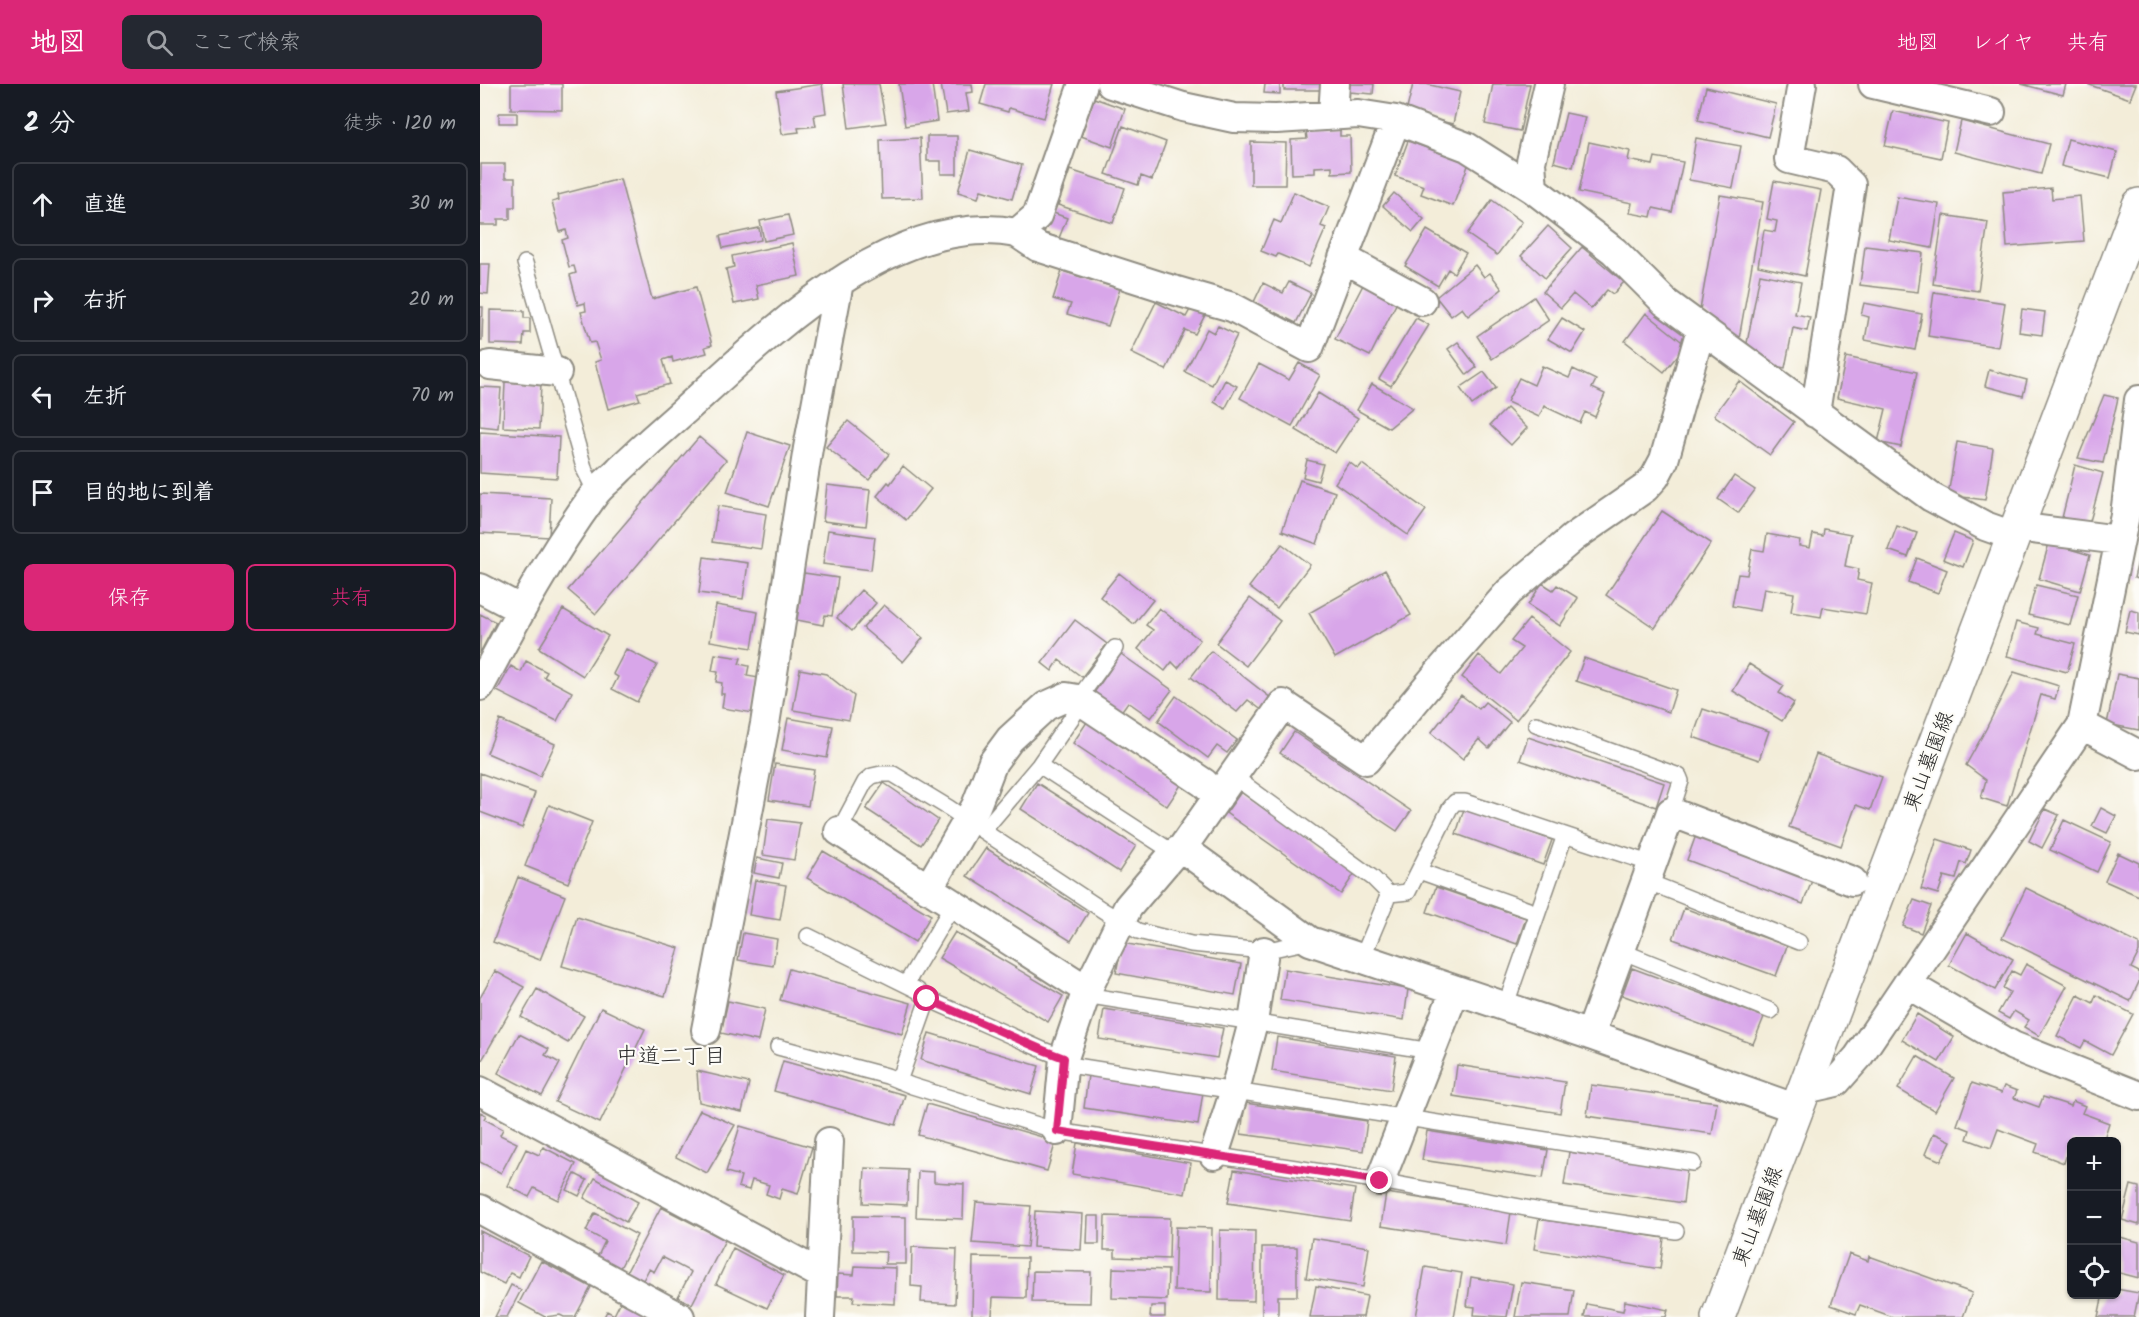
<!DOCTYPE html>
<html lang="ja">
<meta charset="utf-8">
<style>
:root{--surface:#171b24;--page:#242831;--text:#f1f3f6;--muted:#9ea1a6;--line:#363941;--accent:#db2777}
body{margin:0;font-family:Kalam,"Klee One",sans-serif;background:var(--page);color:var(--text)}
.controls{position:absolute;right:18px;bottom:18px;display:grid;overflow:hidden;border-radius:9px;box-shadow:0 2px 4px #0004}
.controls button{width:54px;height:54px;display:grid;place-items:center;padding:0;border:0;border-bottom:2px solid var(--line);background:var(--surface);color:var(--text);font:30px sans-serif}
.stop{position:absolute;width:18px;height:18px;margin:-14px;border:4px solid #db2777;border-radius:50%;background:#fff}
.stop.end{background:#db2777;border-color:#fff;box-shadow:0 2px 6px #0008}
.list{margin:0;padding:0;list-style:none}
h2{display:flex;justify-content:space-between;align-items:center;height:78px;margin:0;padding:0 24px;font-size:26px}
h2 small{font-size:20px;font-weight:400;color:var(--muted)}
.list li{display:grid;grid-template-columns:39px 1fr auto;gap:18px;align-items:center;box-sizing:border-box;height:84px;margin:0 12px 12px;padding:0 12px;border:2px solid var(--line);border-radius:9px}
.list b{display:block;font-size:22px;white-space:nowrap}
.list em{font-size:20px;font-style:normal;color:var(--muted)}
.actions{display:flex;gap:12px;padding:18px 24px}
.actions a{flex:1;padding:14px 0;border:2px solid var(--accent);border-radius:9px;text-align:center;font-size:21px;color:var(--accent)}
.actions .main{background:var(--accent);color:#fff}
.icon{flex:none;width:33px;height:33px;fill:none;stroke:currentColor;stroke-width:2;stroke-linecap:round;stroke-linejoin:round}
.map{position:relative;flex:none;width:1659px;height:1233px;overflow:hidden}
header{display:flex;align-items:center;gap:36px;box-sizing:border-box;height:84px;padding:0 30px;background:var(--accent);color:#fff}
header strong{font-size:28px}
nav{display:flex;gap:33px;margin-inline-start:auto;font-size:21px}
.search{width:420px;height:54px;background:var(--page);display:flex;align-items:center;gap:15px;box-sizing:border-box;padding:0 21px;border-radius:9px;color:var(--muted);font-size:22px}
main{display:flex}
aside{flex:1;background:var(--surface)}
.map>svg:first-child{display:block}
.building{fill:#d8a6e9}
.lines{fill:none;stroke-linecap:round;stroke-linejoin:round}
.lane-casing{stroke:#8f8c82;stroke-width:18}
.street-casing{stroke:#8f8c82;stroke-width:32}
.secondary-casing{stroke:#8f8c82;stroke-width:36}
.lane{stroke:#fff;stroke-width:15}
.street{stroke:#fff;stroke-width:28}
.secondary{stroke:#fff;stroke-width:33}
.route{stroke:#db2777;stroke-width:8}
.labels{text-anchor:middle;stroke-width:4.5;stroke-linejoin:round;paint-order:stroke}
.street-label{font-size:21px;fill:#2b2b2b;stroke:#fdfcf7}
.neighbourhood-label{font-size:22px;fill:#2b2b2b;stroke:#fdfcf7}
</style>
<header>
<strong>地図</strong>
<div class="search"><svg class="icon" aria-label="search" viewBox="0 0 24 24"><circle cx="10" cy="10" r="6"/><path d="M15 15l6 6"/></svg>ここで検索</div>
<nav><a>地図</a><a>レイヤ</a><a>共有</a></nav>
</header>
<main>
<aside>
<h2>2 分<small>徒歩 · 120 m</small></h2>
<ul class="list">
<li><svg class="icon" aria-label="ahead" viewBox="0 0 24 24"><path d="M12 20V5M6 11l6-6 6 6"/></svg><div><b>直進</b></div><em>30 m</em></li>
<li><svg class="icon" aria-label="right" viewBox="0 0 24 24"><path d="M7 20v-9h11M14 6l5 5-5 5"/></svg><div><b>右折</b></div><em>20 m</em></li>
<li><svg class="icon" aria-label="left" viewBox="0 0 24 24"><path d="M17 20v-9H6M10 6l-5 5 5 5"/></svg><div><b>左折</b></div><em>70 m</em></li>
<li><svg class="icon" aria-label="arrive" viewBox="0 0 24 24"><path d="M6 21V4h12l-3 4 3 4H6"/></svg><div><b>目的地に到着</b></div></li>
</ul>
<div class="actions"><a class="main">保存</a><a>共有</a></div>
</aside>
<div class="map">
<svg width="1659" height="1233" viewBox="0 0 1659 1233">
<rect width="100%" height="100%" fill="#fdfcf7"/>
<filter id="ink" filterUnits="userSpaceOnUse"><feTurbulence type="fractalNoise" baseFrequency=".0167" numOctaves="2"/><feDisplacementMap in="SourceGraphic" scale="12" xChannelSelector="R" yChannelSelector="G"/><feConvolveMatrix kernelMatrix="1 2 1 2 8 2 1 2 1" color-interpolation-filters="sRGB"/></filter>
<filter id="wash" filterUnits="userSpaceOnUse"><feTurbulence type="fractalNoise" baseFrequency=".008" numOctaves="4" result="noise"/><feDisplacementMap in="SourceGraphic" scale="24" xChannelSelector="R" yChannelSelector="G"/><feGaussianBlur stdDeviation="1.35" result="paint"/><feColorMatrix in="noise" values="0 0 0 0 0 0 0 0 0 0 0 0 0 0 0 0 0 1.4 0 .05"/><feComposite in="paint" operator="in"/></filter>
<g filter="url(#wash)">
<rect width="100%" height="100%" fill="#f3edd9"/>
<g id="blocks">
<!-- building -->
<path class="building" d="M31,0H82V26L31,25Z
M342,0L346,29L334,31L336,42L318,44L319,48L302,50L296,7Z
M363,0H399L406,39L369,44Z
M419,0H452L457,37L425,42Z
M461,0H492L493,8L486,9L489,27L466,30Z
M506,0H574L564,34L529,24L528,28L500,20Z
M785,0H800V10L784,9Z
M804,0H840V6H804Z
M869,0H894L893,10L869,8Z
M933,0H946L980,8L973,40L926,29Z
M1013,0H1050L1040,47L1005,40Z
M1541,0H1586L1583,11Z
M1607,0H1656L1650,15Z
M1226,3L1296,20L1288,53L1218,36Z
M614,14L645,25L632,63L601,52Z
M1413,27L1468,39L1461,74L1405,62Z
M19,29H37V39H19Z
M1086,29L1105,33L1093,83L1074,78Z
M1481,37L1569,60L1561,90L1474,68Z
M643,42L686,58L672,96L661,92L658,101L626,90Z
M860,46V52H870L871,88L852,89V82L835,83V89L812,90L811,56L827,55L826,47Z
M447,52H477V90H461V77H447Z
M440,54L443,114L402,115L400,56Z
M1216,54L1261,62L1253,104L1209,96Z
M1588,55L1637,68L1630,94L1581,82Z
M928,57L989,79L973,122L941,110L944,102L915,92Z
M771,58L806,59L805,101H771Z
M1109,58L1150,67L1148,76L1173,81L1175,73L1203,78L1192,128L1173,124L1171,133L1150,129L1152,119L1099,108Z
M490,66L542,81L532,115L501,106L498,114L478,108Z
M1,80H25V94H35V123H30V135H18V141H0Z
M590,86L645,104L633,139L578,121Z
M140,95L172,215L216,203L232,261L225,263L227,269L193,278L192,273L183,276L190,300L157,309L160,316L128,325L115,278L121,276L115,258L110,259L101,228L106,227L105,219L98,221L90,191L96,189L94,182L89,183L82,156L88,154L86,146L80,148L72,118L79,116L78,111Z
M1294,97L1341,106L1325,192L1278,182L1284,146L1295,148L1297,137L1287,135Z
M1571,104L1572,115L1600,112L1604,157L1527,163L1523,108Z
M814,108L849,123L841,142L846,144L829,183L798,170L796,173L781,167L794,136L801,139Z
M914,109L944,135L933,148L903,122Z
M1240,111L1283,118L1259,255L1220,226Z
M1417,113L1459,120L1452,164L1409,156Z
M1012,116L1042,138L1017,171L987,150Z
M571,128L587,134L579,154L564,149Z
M308,131L313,151L284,157L280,137Z
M1463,131L1508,138L1498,207L1453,200Z
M1068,142L1092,164L1065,194L1041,172Z
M279,144L281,156L243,164L240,152Z
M947,146L986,169L974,189L968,185L958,202L925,182Z
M312,159L319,192L276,201L279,215L254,220L246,185L254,183L252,172Z
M1385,162L1443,169L1438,208L1380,201Z
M1102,163L1144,198L1133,210L1127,206L1111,225L1093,210L1081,224L1063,208Z
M0,180H10L8,210L0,209Z
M995,181L1004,193L1010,189L1022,205L988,232L982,224L971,232L956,213Z
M582,187L640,205L628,242L587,230L591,220L573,215Z
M1280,190L1321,198L1315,230L1330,233L1327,247L1313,244L1305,284L1289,281L1267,259Z
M809,198L831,209L816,239L774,218L783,199L803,209Z
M883,201L917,218L890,272L855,255Z
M1454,208L1525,219L1518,263L1448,252Z
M1054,213L1069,236L1012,275L997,252Z
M676,218L706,233L711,224L725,231L715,250L705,246L686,286L651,269Z
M1384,219L1442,230L1435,266L1385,256L1389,233L1381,231Z
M0,223H3L2,256H0Z
M1542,225L1565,228L1562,251L1539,248Z
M10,226L44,227V234H50V249H44L43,261L10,260Z
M1166,229L1206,261L1184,288L1145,257Z
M936,234L949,241L911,302L899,295Z
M1082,234L1105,248L1092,269L1068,255Z
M738,242L757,251L732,301L705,288L727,245L734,249Z
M978,258L997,283L987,291L968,265Z
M1366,273L1437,288L1421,363L1398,358L1406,325L1357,314Z
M819,279L840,291L812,342L760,314L779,280L809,296Z
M1062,282L1089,294L1093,285L1116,296L1112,304L1125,310L1115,333L1105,328L1100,339L1064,322L1059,333L1027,318L1039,294L1054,301Z
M1509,286L1547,296L1543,312L1505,302Z
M1004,288L1016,304L992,321L980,304Z
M745,296L757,302L745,325L734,318Z
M1259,297L1314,338L1290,371L1234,331Z
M25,298L61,300L59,345L23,343Z
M892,300L933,324L909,344L877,326Z
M0,303L21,304L18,344L0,342Z
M838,309L878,334L855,369L816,346Z
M1624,311L1638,314L1623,379L1598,374Z
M1027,324L1047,344L1031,361L1010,341Z
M368,337L409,370L389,396L346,363Z
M0,348L79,353L77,394L0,389Z
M267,348L310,362L289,422L247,408Z
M219,353L246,376L116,530L88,506Z
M1477,358L1513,364L1505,416L1468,411Z
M827,376L843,380L838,397L823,393Z
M869,378L878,385L882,380L946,426L928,451L855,399Z
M1595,381L1623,389L1609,441L1582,434Z
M423,382L451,405L426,436L397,412L408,398L410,400Z
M1254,392L1275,406L1258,429L1238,415Z
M820,396L855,408L837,460L802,447Z
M347,401L390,406L386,442L343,437Z
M0,410L71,414L69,453L0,449Z
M238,422L286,430L281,465L232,458Z
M1182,427L1231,459L1175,544L1126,511Z
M1417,442L1437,449L1428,473L1408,466Z
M1344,445L1371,450L1365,482L1379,485L1377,496L1392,499L1386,530L1343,523L1341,533L1311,528L1314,509L1284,504L1280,527L1252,522L1258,490L1267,491L1272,465L1284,467L1287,450L1320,456L1319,462L1330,464L1333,450L1343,452Z
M348,446L395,453L391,486L343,480Z
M1474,449L1493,457L1483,483L1463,475Z
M1569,459L1610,471L1600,507L1559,495Z
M802,460L830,481L797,524L769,503Z
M224,473L268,479L263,515L219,509Z
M1437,474L1467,486L1458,509L1428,498Z
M1658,477H1659V495L1654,494Z
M905,486L931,531L855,574L829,529Z
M324,489L358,494L352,532L345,531L343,541L317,536Z
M639,489L673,516L654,540L620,513Z
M1062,499L1073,506L1077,501L1098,514L1080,542L1048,521Z
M1556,501L1598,511L1590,541L1548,531Z
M381,506L396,519L372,547L357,534Z
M770,514L800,537L766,582L736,559Z
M236,521L278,528L272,564L230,557Z
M404,521L443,554L423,578L383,544Z
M679,524L720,556L698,584L692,578L685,587L658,565L673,546L666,541Z
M83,525L128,552L103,592L59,564Z
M1650,526L1659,528V551L1645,548Z
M0,530L16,538L0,569Z
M1049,535L1090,568L1036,636L982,593L999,571L1021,590L1042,564L1031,557Z
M595,536L627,560L602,593L579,576L572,587L562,579Z
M1536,538L1559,544L1557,550L1595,560L1587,588L1527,572Z
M146,565L177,581L157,618L132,605L138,593L133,590Z
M731,567L792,615L783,627L768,616L757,628L711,593Z
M235,570L261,574L259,580L269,582L267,592L279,594L273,629L242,624L244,610H241L242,599L236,598L238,588L232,587Z
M641,570L692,606L671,634L648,618L638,632L611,613Z
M1104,574L1196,606L1189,628L1096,597Z
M46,577L67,588L64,593L92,608L77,637L17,607L31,582L41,588Z
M1269,580L1304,602L1299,609L1314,619L1302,637L1253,607Z
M320,585L346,590L374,612L369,636L313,626Z
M1534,588L1579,602L1575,615L1561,611L1527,722L1501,714L1506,696L1486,681L1506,645Z
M1637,590L1659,594V646L1627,640Z
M981,611L999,625L1005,618L1030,638L1009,664L999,655L983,675L951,649Z
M696,612L757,656L747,669L737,662L728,674L678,637Z
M1223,625L1289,647L1279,676L1213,653Z
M308,634L353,642L347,674L302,666Z
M609,635L703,698L687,722L593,659Z
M20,636L75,660L60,692L7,669Z
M814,648L931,727L917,747L800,669Z
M1048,653L1184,699L1176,723L1040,676Z
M1336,670L1402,693L1390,726L1376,721L1361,762L1309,743Z
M295,680L334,686L328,722L289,716Z
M0,689L55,709L42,744L0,728Z
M404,699L458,736L441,761L386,725Z
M557,699L656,762L639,788L541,725Z
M761,708L875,789L861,810L746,729Z
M69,721L112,738L88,799L45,782Z
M1621,724L1636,732L1627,749L1612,742Z
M984,725L1072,756L1063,781L976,750Z
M1565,725L1579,731L1562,764L1549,757Z
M288,735L320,739L314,776L283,771Z
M1584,736L1631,758L1617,788L1570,766Z
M1216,751L1333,794L1323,820L1207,776Z
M1457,755L1491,766L1486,780L1481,778L1476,795L1464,792L1458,810L1441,805Z
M506,764L608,829L591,857L487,792Z
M343,767L451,831L435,858L327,794Z
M1638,769L1659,779V812L1625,797Z
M277,774L302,779L299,794L274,789Z
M38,793L85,812L60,876L13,858Z
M275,796L306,801L300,836L269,831Z
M956,803L1046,834L1037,860L947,828Z
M1546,804L1659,860V868L1651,884L1659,888V898L1650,917L1522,854Z
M1434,816L1451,822L1441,849L1423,842Z
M1204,824L1307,862L1296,892L1193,855Z
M97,833L199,864L185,912L82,882Z
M475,848L583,912L568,938L459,874Z
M263,849L297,855L293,882L258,876Z
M1487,849L1533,875L1515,906L1469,881Z
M642,859L761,880L755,911L636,889Z
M1546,880L1587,902L1559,952L1544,943L1549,936L1534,927L1529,935L1518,929L1530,908L1523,904L1532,887L1540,891Z
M1152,884L1284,933L1273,960L1142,911Z
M309,885L431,919L422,950L300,916Z
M805,885L928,905L924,936L800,916Z
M15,887L44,903L2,976L0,975V914Z
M57,905L104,932L88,959L41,933Z
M1598,911L1613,919L1616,911L1653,930L1631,971L1605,957L1601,964L1577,952Z
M248,917L285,925L278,957L241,949Z
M121,924L165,945L120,1039L75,1018Z
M624,925L743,944L737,974L619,955Z
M1437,930L1474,953L1459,978L1422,956Z
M449,949L559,982L551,1010L441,976Z
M39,950L69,965L65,971L80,979L62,1012L18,989Z
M797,953L916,972L911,1006L792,987Z
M1437,972L1474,994L1455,1027L1418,1005Z
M303,977L425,1011L416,1041L294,1007Z
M977,981L1085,998L1080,1029L973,1012Z
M217,987L269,999L262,1028L219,1018Z
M608,991L723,1008L718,1041L604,1024Z
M1492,999L1521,1009L1524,1002L1537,1007L1534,1014L1559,1023L1563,1013L1591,1022L1593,1017L1605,1022L1602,1029L1629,1039L1623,1058H1592V1065L1589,1064L1584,1079L1555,1068L1558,1060L1518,1045L1511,1064L1487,1055L1490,1046L1477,1041Z
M1111,1001L1237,1018L1232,1050L1107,1032Z
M765,1019L887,1037L883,1067L761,1050Z
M447,1020L576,1057L567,1087L438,1051Z
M220,1026L255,1041L227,1089L196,1073Z
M0,1028L6,1031L4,1035L23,1045L20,1051L37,1059L21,1089L0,1078Z
M260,1042L332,1063L318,1110L302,1105L299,1115L286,1110L289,1101L272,1096L269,1106L258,1103L261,1092L246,1088Z
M947,1047L1068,1066L1063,1094L942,1076Z
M1454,1049L1471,1057L1461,1077L1445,1070Z
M597,1059L711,1079L705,1110L592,1090Z
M63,1063L96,1080L78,1116L54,1104L49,1113L28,1102L46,1065L59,1071Z
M1089,1068L1207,1085L1203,1119L1084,1101Z
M385,1084L428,1086L427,1121L383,1119Z
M754,1086L875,1105L870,1137L748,1119Z
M438,1087L454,1088V1098L484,1100L483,1135L436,1133Z
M95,1090L107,1096L99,1112L87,1106Z
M115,1094L158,1118L146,1138L104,1114Z
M1651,1101L1659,1103V1141L1642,1136Z
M906,1109L1031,1128L1026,1161L901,1142Z
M496,1118L551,1122L547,1163L492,1159Z
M181,1123L245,1156L212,1220L198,1213L211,1188L182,1173L174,1188L169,1185L162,1198L146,1189Z
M555,1127L603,1130L601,1166L553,1163Z
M115,1129L157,1151L140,1184L118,1172L125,1157L106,1147Z
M373,1132L426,1133V1180H405L406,1168L373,1167Z
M608,1132H619V1160H607Z
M625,1132L690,1134L689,1175L635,1173V1166H624Z
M1059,1135L1184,1154L1180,1185L1054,1165Z
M696,1143L732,1144L731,1208L694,1207Z
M740,1146L775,1147L774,1217L739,1216Z
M0,1147L49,1172L39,1193L30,1189L24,1200L0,1188Z
M1636,1152L1659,1158V1194L1636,1188Z
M832,1154L889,1163L883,1203L826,1194Z
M432,1163L477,1165L475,1220L441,1218L442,1203L431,1202Z
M782,1163H817V1212H798V1233H782Z
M253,1164L304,1191L287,1224L236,1200Z
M1369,1170L1388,1177L1389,1172L1492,1209L1483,1233H1413L1380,1221L1376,1230L1351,1221Z
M493,1173L547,1174L546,1214L513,1213L512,1232L492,1231Z
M61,1177L111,1203L95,1233H84L80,1231L65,1233L39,1219Z
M375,1182L416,1184L415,1220L373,1218L374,1212H357L358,1190L374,1191Z
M945,1183L982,1189L974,1233H936Z
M633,1184L688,1186L687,1216L632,1214Z
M553,1187L611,1188L610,1219L552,1218Z
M991,1193L1033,1200L1027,1233L994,1231L995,1223L987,1222Z
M1041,1198L1094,1206L1090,1233H1035Z
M31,1201L41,1206L27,1233H15Z
M836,1202L887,1212L883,1233H830Z
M1636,1205L1659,1209L1654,1233H1618L1623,1210H1636Z
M141,1217L170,1233H124L127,1227L134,1231Z
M1145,1217L1188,1226L1186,1233H1104L1107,1220L1143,1227Z
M671,1222H685V1233H670Z"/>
</g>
</g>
<g filter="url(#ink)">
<use href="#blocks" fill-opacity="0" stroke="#8f8c82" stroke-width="1.5"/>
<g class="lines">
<!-- lane casing -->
<g class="lane-casing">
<path id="lane" d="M45,179L105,387L116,409
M598,615L635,564
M1056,640L1199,692L1201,697L1191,728
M559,681L694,769
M753,692L893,794L909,810
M359,747L385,698L392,692L401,690H413L469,724L503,747L559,681L602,619
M503,747L624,827L658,847L711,860L784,867L830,857
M939,787L1057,829
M1166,797L1319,858
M328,852L437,906L448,915L563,966L584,974
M1141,867L1291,927
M882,874L909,810L928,808L970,724L975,718H985L1172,780
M426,900L473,821
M605,911L951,967
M1025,923L1085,751
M298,963L407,992L432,1002L577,1047L900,1097L1067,1128L1196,1147
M583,980L1213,1079
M419,997L448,915"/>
</g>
<!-- street casing -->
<g class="street-casing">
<path id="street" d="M631,0L703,23L754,34L796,35L878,30L916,36L987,63L1053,105L1134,167L1185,218L1451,413L1505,442L1533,452
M1322,0L1309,75L1356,86L1371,101L1335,329
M1393,0L1511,28
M853,30L855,0
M1053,105L1051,78L1069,0
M537,149L558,163L686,204L752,223L829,264L916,36
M863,174L942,217
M10,281L77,288
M1537,443L1639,456
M0,504L40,525
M0,602C35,536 70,471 114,411C121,401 132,394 140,385C161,365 182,346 204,327C288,251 413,125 537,149L557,132L603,0
M1602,641L1659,671
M359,747L607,906
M702,764L830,857L1110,951L1317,1025
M448,805L496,722L513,678L530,655L566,622L586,613L598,615L724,699L738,713
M1427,900L1533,962L1659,1012
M226,946L285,640L328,364L359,198
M1110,951L1191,728L1372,797
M1325,1005L1356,998L1378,973L1602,641L1645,431L1659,316
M0,1007L342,1191
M577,1047L584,974L607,906L648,823L694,769L702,764L803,620L886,676L960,587L1029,508L1094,453L1165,404L1175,393L1184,376L1221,245
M734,1071L755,1006L773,938L784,867
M900,1097L975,906
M0,1125L200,1233
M340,1233L349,1058"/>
</g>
<!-- secondary casing -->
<g class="secondary-casing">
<path id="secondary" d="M1238,1233L1659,121"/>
</g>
<!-- lane -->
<use href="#lane" class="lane"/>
<!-- street -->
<use href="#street" class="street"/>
<!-- secondary -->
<use href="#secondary" class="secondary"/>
</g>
</g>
<g class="lines" filter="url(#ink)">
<!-- route -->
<path class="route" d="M447,915L563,966L584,974L577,1047L900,1097"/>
</g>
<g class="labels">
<!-- street labels -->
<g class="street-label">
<text transform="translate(1448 677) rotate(-69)" y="7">東山墓園線</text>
<text transform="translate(1277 1132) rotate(-69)" y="7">東山墓園線</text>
</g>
<!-- neighbourhood labels -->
<g class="neighbourhood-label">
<text x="191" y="979">中道二丁目</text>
</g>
</g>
</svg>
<div class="controls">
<button>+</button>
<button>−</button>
<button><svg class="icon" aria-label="locate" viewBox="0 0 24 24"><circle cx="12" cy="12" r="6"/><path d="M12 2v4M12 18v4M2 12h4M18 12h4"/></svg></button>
</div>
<div class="stop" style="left:447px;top:915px"></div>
<div class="stop end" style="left:900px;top:1097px"></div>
</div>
</main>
